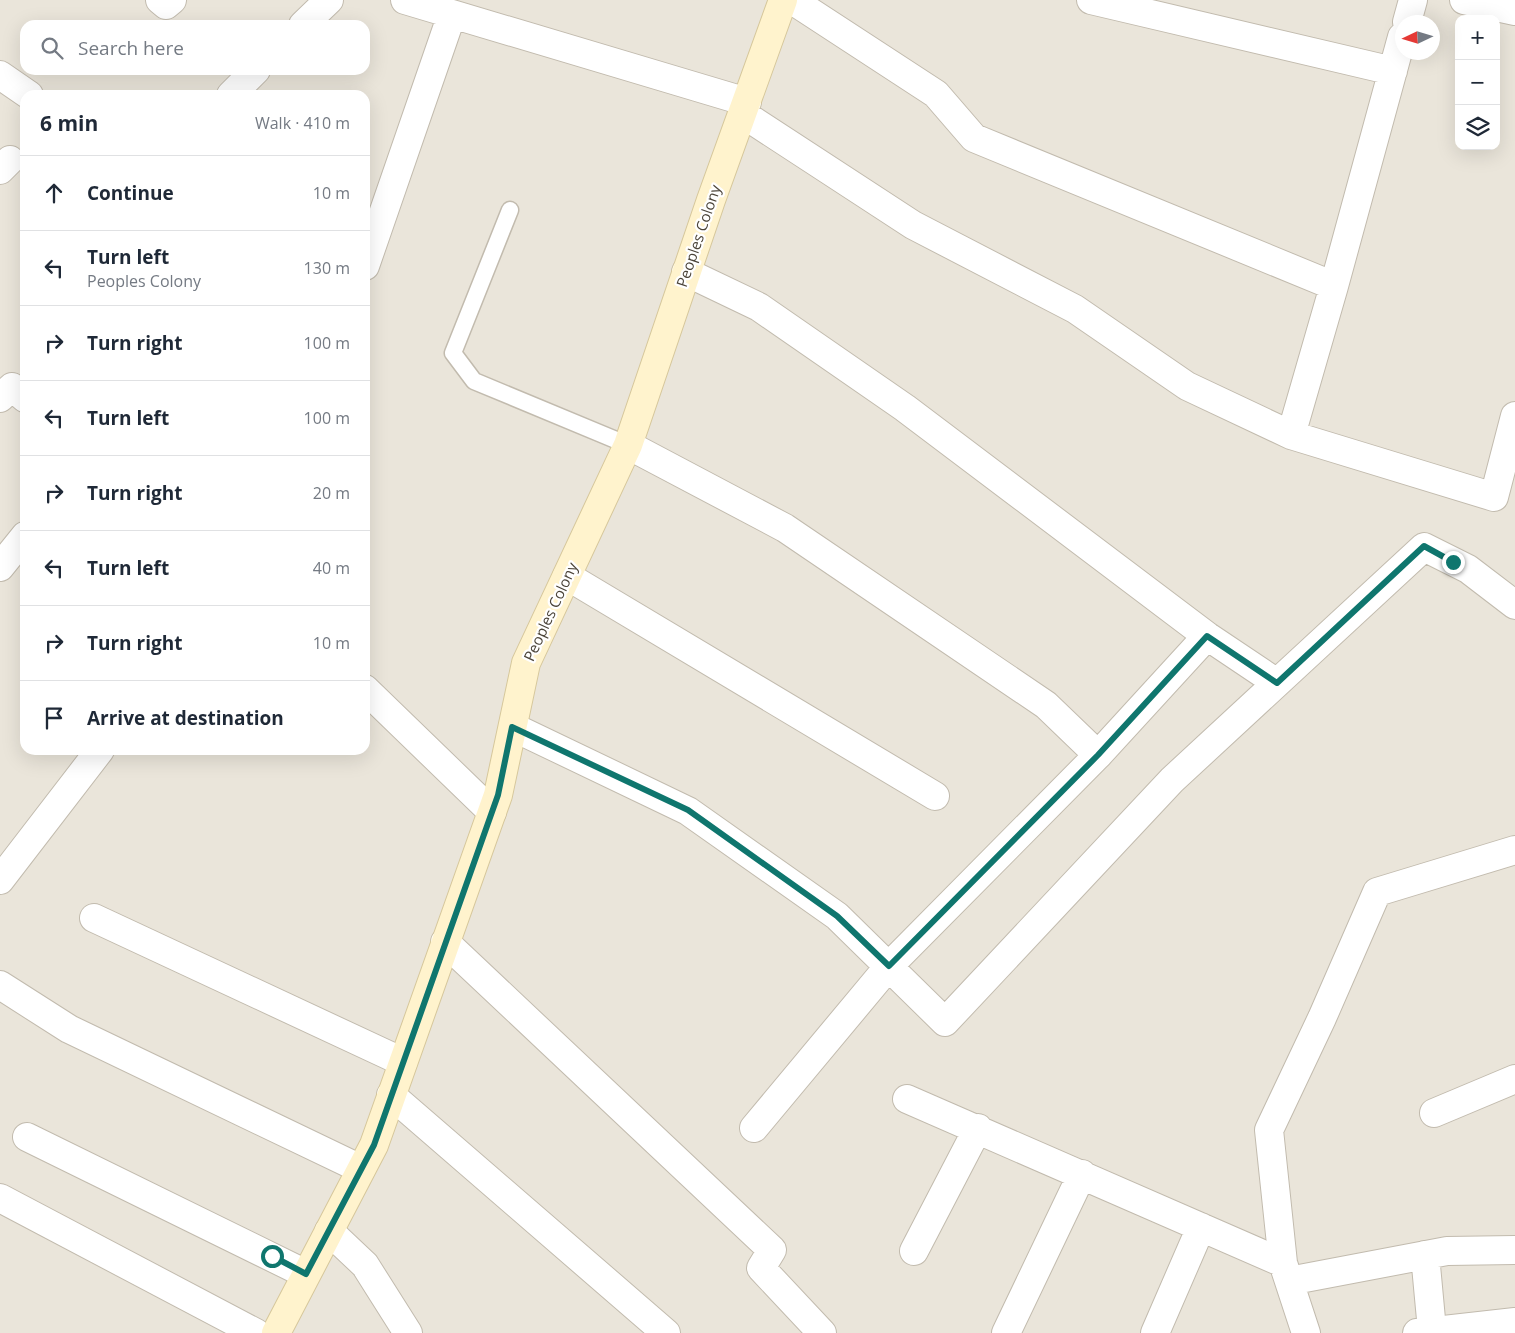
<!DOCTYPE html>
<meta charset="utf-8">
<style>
:root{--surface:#fff;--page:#f6f6f7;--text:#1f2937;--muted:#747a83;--line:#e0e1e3}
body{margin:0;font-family:"Open Sans",sans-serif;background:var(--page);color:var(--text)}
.controls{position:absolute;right:15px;top:15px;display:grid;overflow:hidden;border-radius:10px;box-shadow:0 5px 20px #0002}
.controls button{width:45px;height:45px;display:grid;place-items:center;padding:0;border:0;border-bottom:1px solid var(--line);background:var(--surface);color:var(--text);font:25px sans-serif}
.compass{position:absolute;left:1395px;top:15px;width:45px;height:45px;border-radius:50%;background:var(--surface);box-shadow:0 5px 20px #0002;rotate:266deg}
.stop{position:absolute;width:15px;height:15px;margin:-11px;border:4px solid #0f766e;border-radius:50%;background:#fff}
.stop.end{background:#0f766e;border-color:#fff;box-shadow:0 1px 5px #0008}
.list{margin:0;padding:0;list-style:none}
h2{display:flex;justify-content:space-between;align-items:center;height:65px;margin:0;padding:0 20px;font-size:21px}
h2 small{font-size:16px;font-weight:400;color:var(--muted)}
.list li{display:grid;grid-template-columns:32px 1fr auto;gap:15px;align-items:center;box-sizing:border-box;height:75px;padding:0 20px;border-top:1px solid var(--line)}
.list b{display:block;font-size:19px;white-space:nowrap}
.list p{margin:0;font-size:16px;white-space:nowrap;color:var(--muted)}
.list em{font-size:16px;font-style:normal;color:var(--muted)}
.icon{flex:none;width:28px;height:28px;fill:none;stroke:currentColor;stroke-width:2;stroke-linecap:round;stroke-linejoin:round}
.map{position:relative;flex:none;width:1515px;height:1333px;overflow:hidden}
.search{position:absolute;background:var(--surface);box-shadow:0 5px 20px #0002;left:20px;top:20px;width:350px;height:55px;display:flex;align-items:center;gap:12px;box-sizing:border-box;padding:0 18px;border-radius:15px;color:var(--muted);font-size:19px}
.panel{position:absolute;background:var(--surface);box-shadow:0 5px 20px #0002;left:20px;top:90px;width:350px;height:665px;border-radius:15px}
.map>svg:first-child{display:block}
.residential{fill:#eae5da;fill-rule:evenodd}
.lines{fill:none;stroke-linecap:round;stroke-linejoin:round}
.lane-casing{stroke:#c2bbae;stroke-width:19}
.street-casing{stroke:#c2bbae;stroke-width:30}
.secondary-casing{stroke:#d6c79b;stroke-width:30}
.lane{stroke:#fff;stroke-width:16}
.street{stroke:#fff;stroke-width:28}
.secondary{stroke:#fff3cd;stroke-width:28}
.route{stroke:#0f766e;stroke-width:6}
.labels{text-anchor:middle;stroke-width:4.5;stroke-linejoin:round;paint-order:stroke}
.street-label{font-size:15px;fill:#4b4439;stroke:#fff}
</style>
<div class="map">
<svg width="1515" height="1333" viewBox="0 0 1515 1333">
<rect width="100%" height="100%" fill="#f6f3ec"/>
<!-- residential -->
<path class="residential" d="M0,0H1515V1333H0ZM1459,19H1496V146H1459ZM1402,22H1432V52H1402ZM25,25H365V70H25ZM25,95H365V750H25Z"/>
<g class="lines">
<!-- lane casing -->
<g class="lane-casing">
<path id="lane" d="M510,210L453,353L474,381L628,445"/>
</g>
<!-- street casing -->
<g class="street-casing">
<path id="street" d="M160,0L166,5L172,0
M405,0L747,102
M792,0L936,94L974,138L1334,286L1291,435
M1091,0L1393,71
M1464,0L1515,11
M1407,22L1413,0
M303,25L329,0
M0,75L29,95
M231,95L256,70
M743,114L913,225L1075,309L1187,386L1291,435L1494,497L1515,416
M0,170L10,160
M365,266L452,14
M686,272L759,307L905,408L1207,636
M1334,286L1402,37
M0,398L12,387L25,398
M628,445L785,528L1046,705L1098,755L889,966L754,1128
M0,567L25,536
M567,576L935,796
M365,689L492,812
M513,727L688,811L837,916L945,1022L1172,780L1424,547L1468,569L1515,605
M1098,755L1207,636L1277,683
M0,880L100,750
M94,918L403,1062
M445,942L772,1250L761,1268L822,1333
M0,985L69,1029L361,1169
M391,1095L666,1333
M907,1099L1283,1263
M1434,1113L1515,1079
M27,1137L306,1274
M0,1198L256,1333
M329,1231L365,1265L408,1333
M914,1251L978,1128
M1425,1255L1432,1330
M1289,1281L1447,1251L1515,1250
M1006,1333L1082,1174
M1155,1333L1201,1227
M1306,1333L1283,1263L1269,1130L1322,1018L1377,892L1515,850
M1417,1333L1515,1322"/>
</g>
<!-- secondary casing -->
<g class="secondary-casing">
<path id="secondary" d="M276,1333L374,1145L498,795L526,663L628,445L711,200L783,0"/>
</g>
<!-- lane -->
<use href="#lane" class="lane"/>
<!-- street -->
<use href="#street" class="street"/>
<!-- secondary -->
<use href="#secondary" class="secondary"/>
</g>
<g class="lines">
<!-- route -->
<path class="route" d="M272,1256L306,1274L374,1145L498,795L512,727L688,810L837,916L889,966L1098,755L1207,636L1277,683L1424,546L1453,562"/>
</g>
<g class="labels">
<!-- street labels -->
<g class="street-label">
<text transform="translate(699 236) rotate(-71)" y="5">Peoples Colony</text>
<text transform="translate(551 612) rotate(-65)" y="5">Peoples Colony</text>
</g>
</g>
</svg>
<div class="controls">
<button>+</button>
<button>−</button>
<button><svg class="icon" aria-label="layers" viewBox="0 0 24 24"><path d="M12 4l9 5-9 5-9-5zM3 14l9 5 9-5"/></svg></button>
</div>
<svg class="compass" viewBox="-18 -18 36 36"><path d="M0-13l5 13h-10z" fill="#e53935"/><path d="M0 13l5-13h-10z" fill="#747a83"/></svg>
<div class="stop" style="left:272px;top:1256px"></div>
<div class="stop end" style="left:1453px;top:562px"></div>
<div class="search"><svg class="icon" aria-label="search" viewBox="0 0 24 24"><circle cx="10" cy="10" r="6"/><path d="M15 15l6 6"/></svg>Search here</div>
<section class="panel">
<h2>6 min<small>Walk · 410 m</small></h2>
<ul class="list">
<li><svg class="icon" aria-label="ahead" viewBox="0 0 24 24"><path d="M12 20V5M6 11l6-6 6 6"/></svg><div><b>Continue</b></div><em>10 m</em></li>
<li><svg class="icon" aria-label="left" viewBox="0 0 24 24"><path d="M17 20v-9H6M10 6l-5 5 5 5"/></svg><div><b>Turn left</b><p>Peoples Colony</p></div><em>130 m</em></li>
<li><svg class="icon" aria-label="right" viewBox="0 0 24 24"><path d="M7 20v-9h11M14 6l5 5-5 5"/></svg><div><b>Turn right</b></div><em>100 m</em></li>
<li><svg class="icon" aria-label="left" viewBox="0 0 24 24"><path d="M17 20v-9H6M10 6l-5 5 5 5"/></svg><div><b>Turn left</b></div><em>100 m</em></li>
<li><svg class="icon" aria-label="right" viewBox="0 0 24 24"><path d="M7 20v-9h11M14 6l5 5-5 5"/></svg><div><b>Turn right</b></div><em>20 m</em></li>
<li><svg class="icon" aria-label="left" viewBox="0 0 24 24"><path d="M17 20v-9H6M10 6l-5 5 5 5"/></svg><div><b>Turn left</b></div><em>40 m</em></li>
<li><svg class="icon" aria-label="right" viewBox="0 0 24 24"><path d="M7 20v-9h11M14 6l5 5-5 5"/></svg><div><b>Turn right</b></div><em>10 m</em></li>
<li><svg class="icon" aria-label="arrive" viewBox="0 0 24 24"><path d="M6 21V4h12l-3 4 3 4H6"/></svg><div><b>Arrive at destination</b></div></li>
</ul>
</section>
</div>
